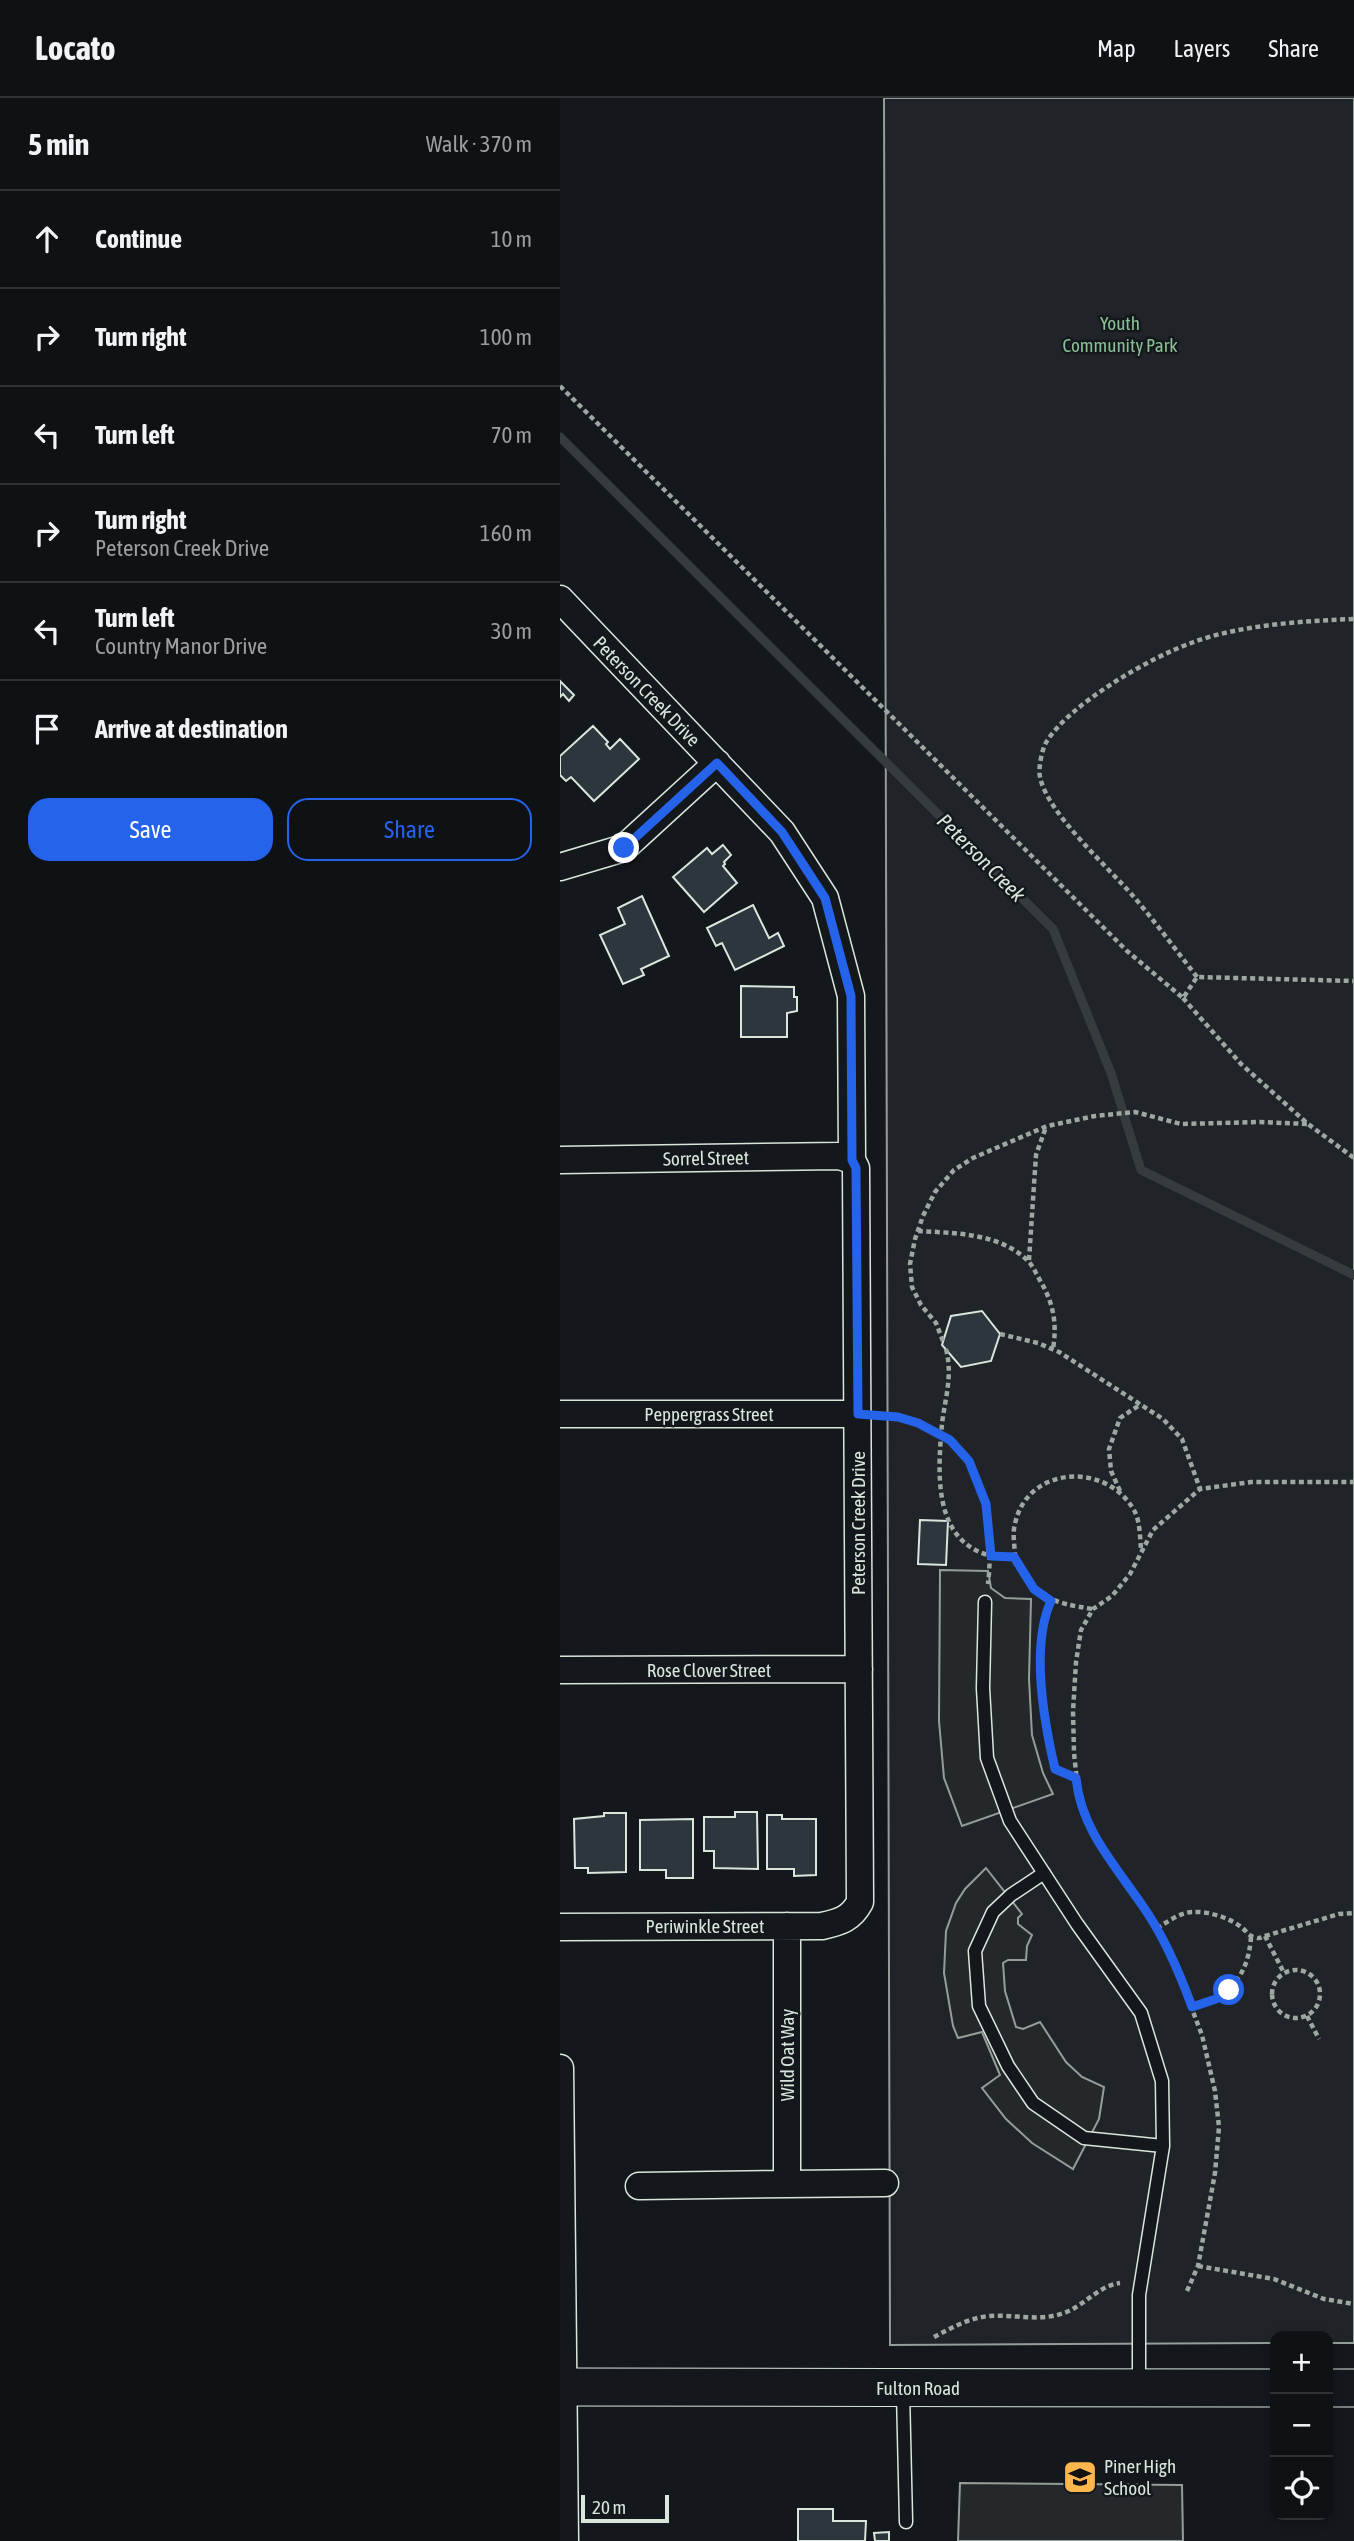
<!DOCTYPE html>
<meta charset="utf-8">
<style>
:root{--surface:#0f1215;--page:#1d2022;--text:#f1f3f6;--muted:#9b9ea0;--line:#2f3234;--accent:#2563eb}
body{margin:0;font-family:"Asap Condensed",sans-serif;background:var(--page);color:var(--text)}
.controls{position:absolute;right:21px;bottom:21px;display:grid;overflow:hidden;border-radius:14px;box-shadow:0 4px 10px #0003}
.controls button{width:63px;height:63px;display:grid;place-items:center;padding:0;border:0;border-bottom:2px solid var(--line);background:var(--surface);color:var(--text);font:35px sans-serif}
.scale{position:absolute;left:21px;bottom:18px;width:88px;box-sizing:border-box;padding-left:7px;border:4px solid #d8e6dc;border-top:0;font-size:19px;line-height:24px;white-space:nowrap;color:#d8e6dc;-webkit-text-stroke:5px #14181c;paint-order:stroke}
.stop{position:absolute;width:21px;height:21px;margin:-16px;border:5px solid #2563eb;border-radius:50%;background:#fff}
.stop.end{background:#2563eb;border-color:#fff;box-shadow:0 2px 7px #0008}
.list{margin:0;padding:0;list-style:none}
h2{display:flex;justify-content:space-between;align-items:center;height:91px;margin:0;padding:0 28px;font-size:30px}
h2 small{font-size:23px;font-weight:400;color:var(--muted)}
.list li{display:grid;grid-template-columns:46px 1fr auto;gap:21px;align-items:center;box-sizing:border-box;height:98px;padding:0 28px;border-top:2px solid var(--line)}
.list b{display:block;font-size:26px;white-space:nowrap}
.list p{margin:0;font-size:23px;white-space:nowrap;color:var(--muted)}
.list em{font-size:23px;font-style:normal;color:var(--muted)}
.actions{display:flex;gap:14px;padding:21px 28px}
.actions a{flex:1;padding:16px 0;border:2px solid var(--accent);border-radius:21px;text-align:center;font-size:24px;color:var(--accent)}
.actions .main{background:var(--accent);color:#fff}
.icon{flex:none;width:38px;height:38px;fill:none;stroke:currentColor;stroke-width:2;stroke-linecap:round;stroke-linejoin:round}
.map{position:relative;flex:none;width:794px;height:2443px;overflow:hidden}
header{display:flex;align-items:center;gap:42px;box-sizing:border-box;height:98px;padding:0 35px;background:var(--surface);border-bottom:2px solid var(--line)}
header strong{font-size:33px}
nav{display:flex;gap:38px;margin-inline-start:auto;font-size:24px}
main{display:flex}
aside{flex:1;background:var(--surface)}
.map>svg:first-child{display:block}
.green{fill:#202428;stroke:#939e99;stroke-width:2}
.parking{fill:#24282b;stroke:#939e99;stroke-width:2}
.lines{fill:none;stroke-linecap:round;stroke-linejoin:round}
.stream{stroke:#363b3e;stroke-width:9}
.building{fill:#2c363c;stroke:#d8e6dc;stroke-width:2}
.service-casing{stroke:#d8e6dc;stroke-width:15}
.minor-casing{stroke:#d8e6dc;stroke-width:29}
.secondary-casing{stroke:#d8e6dc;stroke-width:39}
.path{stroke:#9da8a2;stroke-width:4.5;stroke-dasharray:5 3.5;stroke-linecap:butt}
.service{stroke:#14181c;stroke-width:12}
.minor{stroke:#14181c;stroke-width:26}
.secondary{stroke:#14181c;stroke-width:37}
.route{stroke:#2563eb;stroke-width:9}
.labels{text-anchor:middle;stroke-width:5;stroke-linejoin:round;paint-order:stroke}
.park-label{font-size:19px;fill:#8ac095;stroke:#14181c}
.street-label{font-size:19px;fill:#d8e6dc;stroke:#14181c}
.poi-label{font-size:19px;fill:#d8e6dc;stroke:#14181c;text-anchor:start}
.water-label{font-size:21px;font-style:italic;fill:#d8e6dc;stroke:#14181c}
</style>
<header>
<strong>Locato</strong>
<nav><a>Map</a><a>Layers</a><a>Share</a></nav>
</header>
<main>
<aside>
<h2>5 min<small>Walk · 370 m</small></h2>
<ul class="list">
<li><svg class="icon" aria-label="ahead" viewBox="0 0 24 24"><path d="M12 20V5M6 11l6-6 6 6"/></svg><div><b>Continue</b></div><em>10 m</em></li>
<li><svg class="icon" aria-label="right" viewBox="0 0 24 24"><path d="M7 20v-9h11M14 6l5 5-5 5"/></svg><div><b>Turn right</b></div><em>100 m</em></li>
<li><svg class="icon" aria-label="left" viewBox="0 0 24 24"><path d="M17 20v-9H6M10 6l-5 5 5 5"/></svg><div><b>Turn left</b></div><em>70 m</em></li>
<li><svg class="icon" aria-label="right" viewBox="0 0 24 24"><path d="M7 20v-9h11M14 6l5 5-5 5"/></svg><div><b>Turn right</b><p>Peterson Creek Drive</p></div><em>160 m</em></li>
<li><svg class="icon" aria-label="left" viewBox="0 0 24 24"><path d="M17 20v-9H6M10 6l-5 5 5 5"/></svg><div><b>Turn left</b><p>Country Manor Drive</p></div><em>30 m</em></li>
<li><svg class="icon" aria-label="arrive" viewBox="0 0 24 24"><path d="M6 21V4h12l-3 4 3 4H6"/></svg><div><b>Arrive at destination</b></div></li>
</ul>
<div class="actions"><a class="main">Save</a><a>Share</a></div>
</aside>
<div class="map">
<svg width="794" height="2443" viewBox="0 0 794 2443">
<rect width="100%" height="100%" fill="#14181c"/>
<!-- green -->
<path class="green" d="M324,0H794V2245H768V2238H715V2245L330,2247Z"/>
<!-- parking -->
<path class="parking" d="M380,1472L428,1473L431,1490L445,1500L471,1501L469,1581L472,1637L483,1675L493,1696L402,1728L384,1680L379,1623Z
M426,1770L462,1816L458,1820V1826L472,1837L467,1848L466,1862H448L443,1865L445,1893L456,1929L463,1931L480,1924L506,1964L522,1979L544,1989L539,2021L513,2071L472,2045L446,2021L422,1990L440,1977L422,1934L398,1940L393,1928L384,1875L386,1833L396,1805L405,1791Z
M400,2385L622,2387L623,2443H398Z"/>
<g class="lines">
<!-- stream -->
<path class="stream" d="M0,339L493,831L551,975L581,1072L794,1177"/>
</g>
<!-- building -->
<path class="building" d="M0,583L14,597L9,603L3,596L0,599Z
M33,628L48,644L46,646L50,651L60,641L79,661L34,703L11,679L6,683L0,677V658Z
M163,747L171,757L164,764L165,766L163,768L177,785L144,814L113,779L147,750L152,756Z
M82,798L109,858L81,871L84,877L63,886L40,837L65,826L58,810Z
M193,807L209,840L218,835L224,848L175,872L162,845L156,848L147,830Z
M181,888L234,889V899H237V913L227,915V939H181Z
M422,1213L440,1236L431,1263L401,1269L382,1247L391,1218Z
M360,1422L388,1423L386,1467L358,1466Z
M175,1714H197L198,1771L154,1770V1753H144V1719H175Z
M44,1715H66V1774L28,1775V1770H15L14,1721L44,1718Z
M207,1717H222V1721H256V1777L234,1778V1771H207Z
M133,1721V1780H106V1772H80V1722Z
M238,2411H273V2423H306L305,2443H238Z
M329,2434V2443H315L314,2435Z"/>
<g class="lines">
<!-- service casing -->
<g class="service-casing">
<path id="service" d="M425,1504L423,1590L427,1660L450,1723L517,1826L581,1915L602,1983L603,2048L579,2197V2287
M484,1775L451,1797L433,1814L415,1853L419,1908L448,1968L473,2005L524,2040L603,2048
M343,2294L346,2424"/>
</g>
<!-- minor casing -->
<g class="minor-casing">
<path id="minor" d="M0,501L222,734L265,800L291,898L292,1062L296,1070L300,1804C291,1821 280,1824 262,1828L0,1829
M0,769L64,750L157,665
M0,1062L279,1058L292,1062
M0,1316H298
M0,1572L299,1571
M227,1828V2086L325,2085
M0,1970L5,2443
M79,2088L227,2086"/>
</g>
<!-- secondary casing -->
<g class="secondary-casing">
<path id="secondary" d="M0,2289L715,2290
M768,2290H794"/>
</g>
<!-- path -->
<path class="path" d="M0,288L567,853L623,900L637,879L794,883
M637,879C616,852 596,825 574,799C549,770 487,715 480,679C478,671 482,650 487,643C510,606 589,560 631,545C678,527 743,523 794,521
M623,900L681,966L748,1026L794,1060
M358,1133C394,1135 438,1135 466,1161C473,1167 476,1176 481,1184C494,1207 497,1226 493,1251
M469,1162L476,1057L486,1029
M440,1236L478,1245L499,1254L603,1321L622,1341L640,1391
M383,1243L376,1225L361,1207L352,1189L350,1166L355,1141L363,1118L375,1094L394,1072L413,1060L487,1028L535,1018L575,1014L621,1026L700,1024L748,1026
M386,1251C393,1278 385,1300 382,1326C378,1372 372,1441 428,1457C436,1459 446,1459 455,1459C474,1499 491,1505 533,1511
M325,1318C344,1319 359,1325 375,1334C380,1337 385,1339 389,1342C429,1369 433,1443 428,1486
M560,1393L551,1373L549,1351L560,1320L581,1306
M455,1459C455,1449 452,1436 455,1426C467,1367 548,1363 575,1414C580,1424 580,1440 581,1451
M491,1503C470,1548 484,1624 495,1671L516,1680
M597,1830C608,1824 620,1814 633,1814C648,1813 670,1820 681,1829C686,1832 688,1838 694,1839C700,1841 700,1840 705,1838L724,1875
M705,1838L779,1816L794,1815
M712 1896a24 24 0 1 1 48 0a24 24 0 1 1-48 0Z
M632,1908C669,1897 688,1880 691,1839
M747,1918L759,1941
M638,2168L714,2181L764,2201L794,2206
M627,2193L638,2168L655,2075L659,2029L655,1993L642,1937L611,1857L582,1806L546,1758L533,1736L518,1693L514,1655L513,1613L516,1564L521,1532L533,1511L552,1498L570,1476L593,1432L640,1391L691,1384H794
M374,2239C391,2230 409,2220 429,2218C454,2216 479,2224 504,2215C524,2208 538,2188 560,2185"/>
<!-- service -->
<use href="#service" class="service"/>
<!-- minor -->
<use href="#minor" class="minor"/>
<!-- secondary -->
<use href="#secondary" class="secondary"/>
</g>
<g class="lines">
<!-- route -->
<path class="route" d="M64,750L157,665L222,734L265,800L291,898L292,1062L296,1070L298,1316L338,1319L358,1325L390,1342L409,1363L426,1406L431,1458L454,1459L474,1491L491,1503C470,1549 484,1624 495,1671L516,1680C521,1731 554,1766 582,1807C604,1838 619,1873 632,1909L656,1901L669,1892"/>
</g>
<!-- icons -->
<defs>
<g id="school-square" transform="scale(1.75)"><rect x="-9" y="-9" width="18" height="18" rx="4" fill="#ffb74d" stroke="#14181c"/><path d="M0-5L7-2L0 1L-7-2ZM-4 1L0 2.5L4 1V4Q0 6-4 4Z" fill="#111"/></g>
</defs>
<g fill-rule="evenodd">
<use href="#school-square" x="520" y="2379"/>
</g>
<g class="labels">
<!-- park labels -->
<g class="park-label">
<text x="560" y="232">Youth<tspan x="560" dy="22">Community Park</tspan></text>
</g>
<!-- street labels -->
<g class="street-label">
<text transform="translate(87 593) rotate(46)" y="7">Peterson Creek Drive</text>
<text transform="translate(146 1060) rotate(-1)" y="7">Sorrel Street</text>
<text x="149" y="1323">Peppergrass Street</text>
<text transform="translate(298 1425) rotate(-90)" y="7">Peterson Creek Drive</text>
<text x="149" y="1579">Rose Clover Street</text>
<text x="145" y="1835">Periwinkle Street</text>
<text transform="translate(227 1957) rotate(-90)" y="7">Wild Oat Way</text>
<text x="358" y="2297">Fulton Road</text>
</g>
<!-- poi labels -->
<g class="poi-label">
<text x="544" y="2375">Piner High<tspan x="544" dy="22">School</tspan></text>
</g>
<!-- water labels -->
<g class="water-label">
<text transform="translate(421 760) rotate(45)" y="7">Peterson Creek</text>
</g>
</g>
</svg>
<div class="controls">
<button>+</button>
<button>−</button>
<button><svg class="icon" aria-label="locate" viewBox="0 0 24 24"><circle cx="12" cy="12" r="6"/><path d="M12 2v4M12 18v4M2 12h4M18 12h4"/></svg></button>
</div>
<div class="scale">20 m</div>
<div class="stop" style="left:669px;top:1892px"></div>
<div class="stop end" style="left:64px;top:750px"></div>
</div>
</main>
